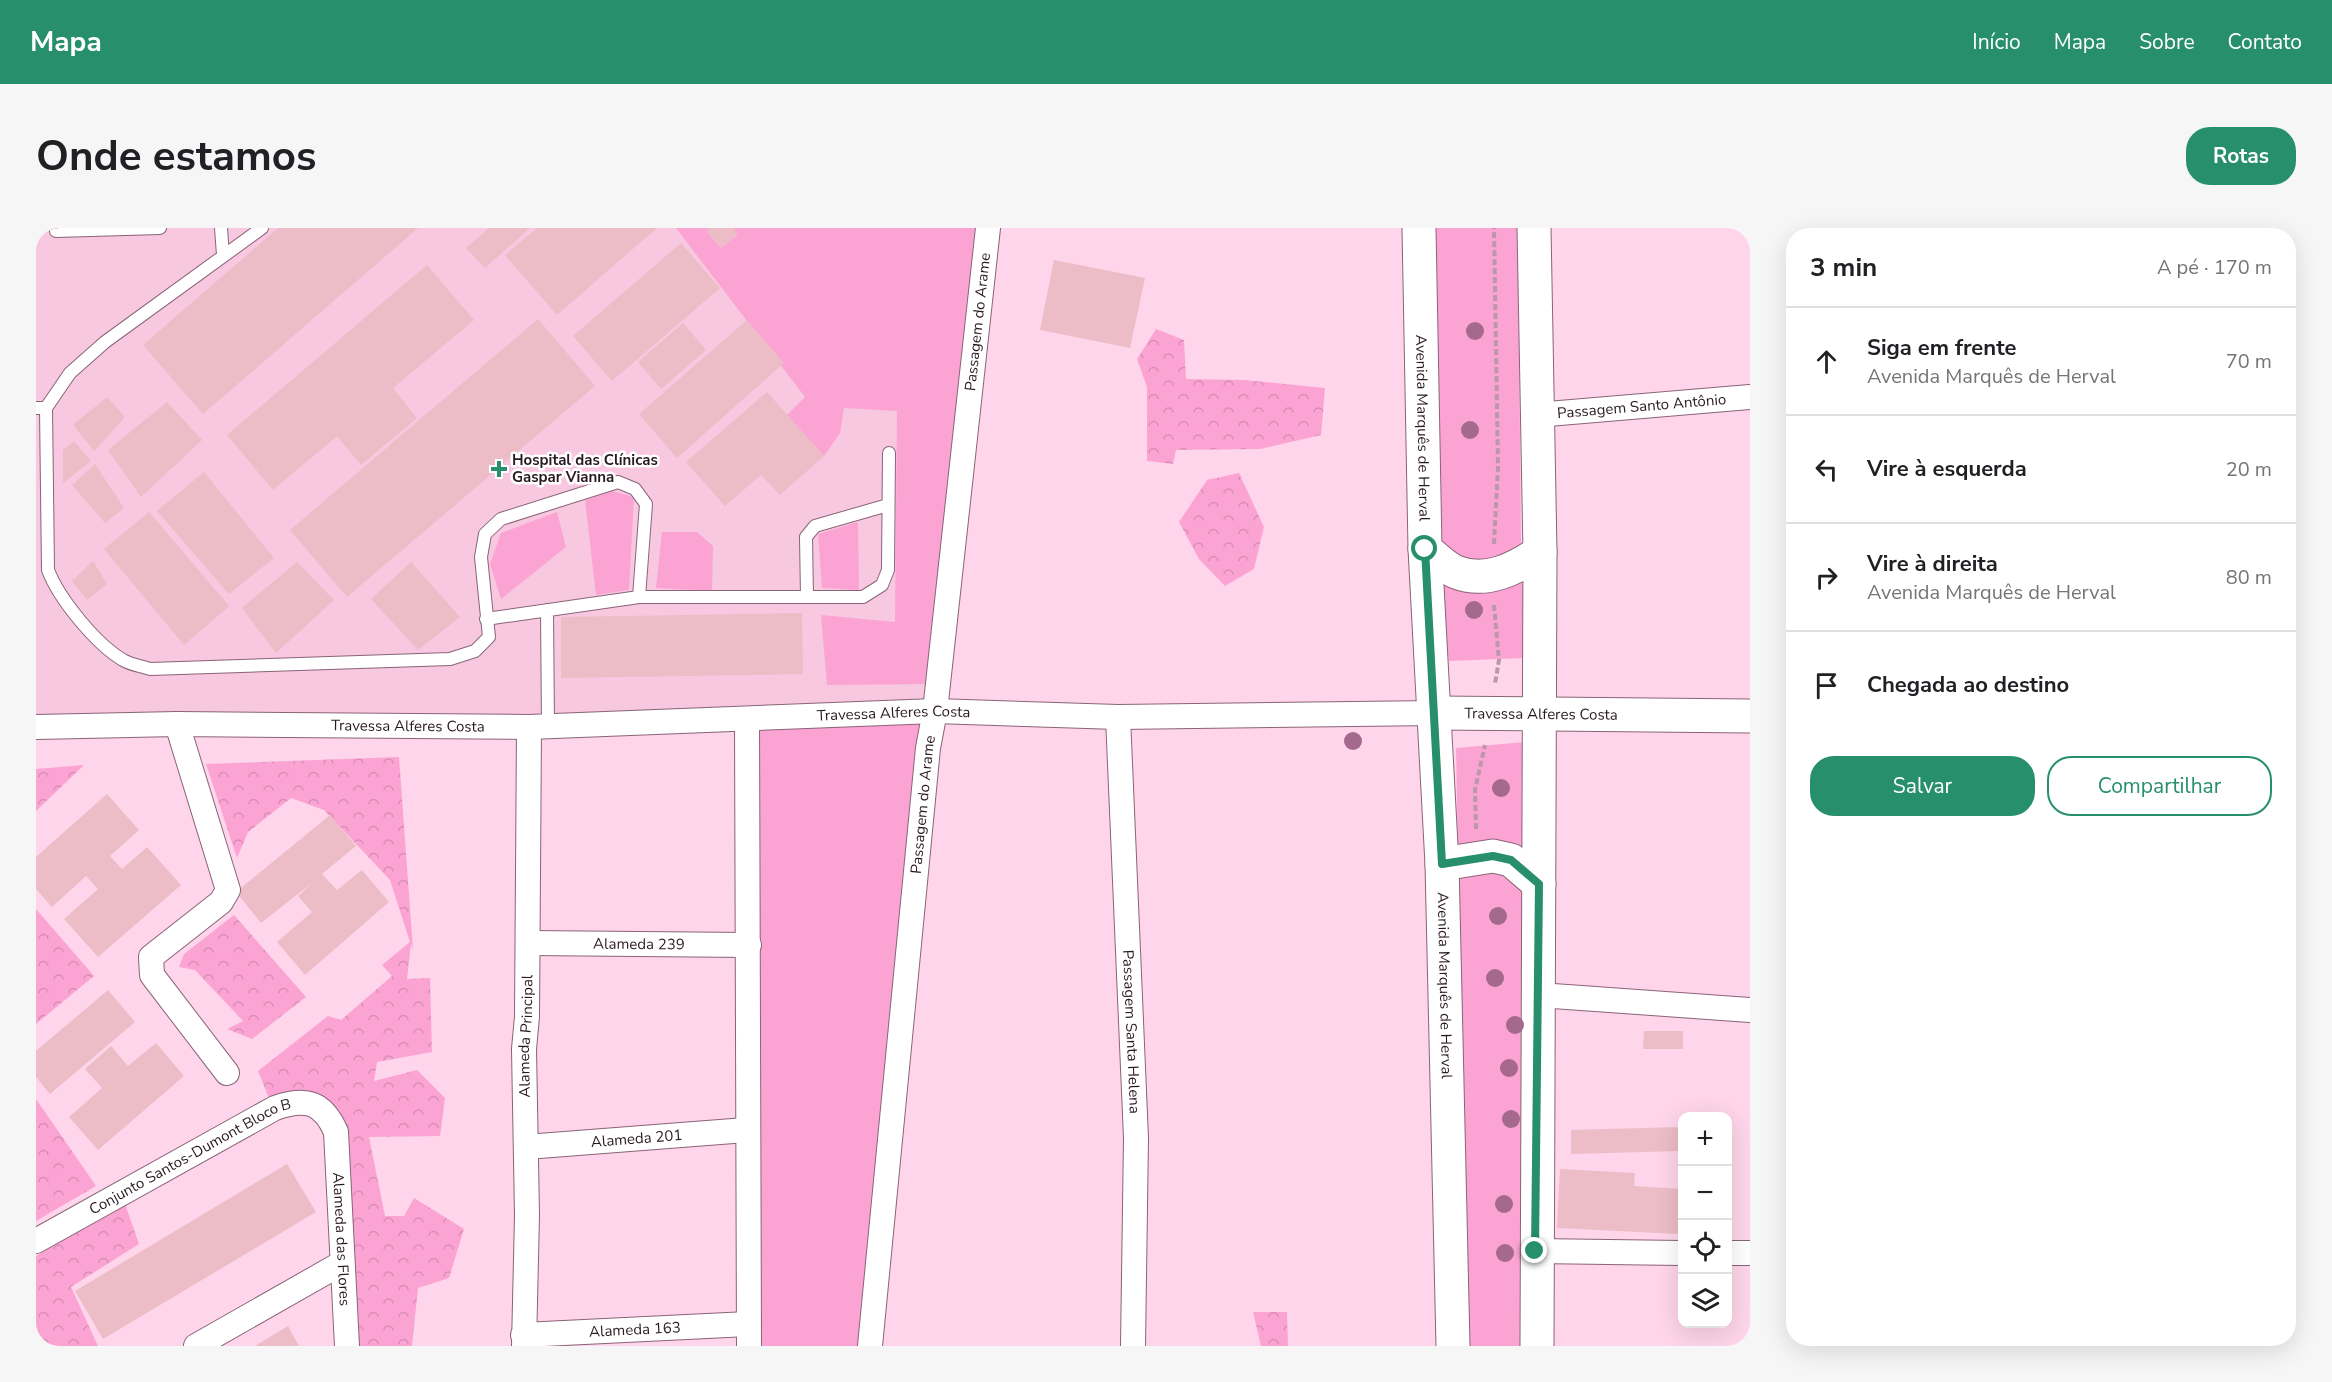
<!DOCTYPE html>
<html lang="pt">
<meta charset="utf-8">
<style>
:root{--surface:#fff;--page:#f6f6f6;--text:#202124;--muted:#757577;--line:#e0e0e0;--accent:#278f6c}
body{margin:0;font-family:"Nunito Sans",sans-serif;background:var(--page);color:var(--text)}
.controls{position:absolute;right:18px;bottom:18px;display:grid;overflow:hidden;border-radius:12px;box-shadow:0 6px 24px #0002}
.controls button{width:54px;height:54px;display:grid;place-items:center;padding:0;border:0;border-bottom:2px solid var(--line);background:var(--surface);color:var(--text);font:30px sans-serif}
.stop{position:absolute;width:18px;height:18px;margin:-14px;border:4px solid #278f6c;border-radius:50%;background:#fff}
.stop.end{background:#278f6c;border-color:#fff;box-shadow:0 2px 6px #0008}
.list{margin:0;padding:0;list-style:none}
h2{display:flex;justify-content:space-between;align-items:center;height:78px;margin:0;padding:0 24px;font-size:26px}
h2 small{font-size:20px;font-weight:400;color:var(--muted)}
.list li{display:grid;grid-template-columns:39px 1fr auto;gap:18px;align-items:center;box-sizing:border-box;height:108px;padding:0 24px;border-top:2px solid var(--line)}
.list b{display:block;font-size:22px;white-space:nowrap}
.list p{margin:0;font-size:20px;white-space:nowrap;color:var(--muted)}
.list em{font-size:20px;font-style:normal;color:var(--muted)}
.actions{display:flex;gap:12px;padding:18px 24px}
.actions a{flex:1;padding:14px 0;border:2px solid var(--accent);border-radius:24px;text-align:center;font-size:21px;color:var(--accent)}
.actions .main{background:var(--accent);color:#fff}
.icon{flex:none;width:33px;height:33px;fill:none;stroke:currentColor;stroke-width:2;stroke-linecap:round;stroke-linejoin:round}
.map{position:relative;flex:none;width:1714px;height:1118px;overflow:hidden;border-radius:24px}
header{display:flex;align-items:center;gap:36px;box-sizing:border-box;height:84px;padding:0 30px;background:var(--accent);color:#fff}
header strong{font-size:28px}
nav{display:flex;gap:33px;margin-inline-start:auto;font-size:21px}
.intro{display:flex;align-items:center;justify-content:space-between;box-sizing:border-box;height:144px;padding:0 36px}
h1{margin:0;font-size:42px}
.button{padding:15px 27px;border-radius:24px;background:var(--accent);color:#fff;font-size:21px;font-weight:700}
main{display:flex;gap:36px;padding:0 36px}
aside{flex:1;background:var(--surface);border-radius:24px;box-shadow:0 6px 24px #0002}
.map>svg:first-child{display:block}
.built{fill:#f8c7e0}
.green{fill:#fba4d4}
.forest{fill:url(#forest-crowns)}
.building{fill:#ecbdc6}
.lines{fill:none;stroke-linecap:round;stroke-linejoin:round}
.lane-casing{stroke:#896478;stroke-width:14}
.street-casing{stroke:#896478;stroke-width:26}
.secondary-casing{stroke:#896478;stroke-width:35}
.path{stroke:#b898a9;stroke-width:4;stroke-dasharray:6 3;stroke-linecap:butt}
.lane{stroke:#fff;stroke-width:12}
.street{stroke:#fff;stroke-width:24}
.secondary{stroke:#fff;stroke-width:33}
.tree{fill:#a4698d}
.route{stroke:#278f6c;stroke-width:8}
.poi-dot{fill:#278f6c;stroke:#fff;stroke-width:2}
.labels{text-anchor:middle;stroke-width:5;stroke-linejoin:round;paint-order:stroke}
.street-label{font-size:15px;fill:#291a22;stroke:#fff}
.poi-label{font-size:15px;font-weight:bold;fill:#291a22;stroke:#fff;text-anchor:start}
</style>
<header>
<strong>Mapa</strong>
<nav><a>Início</a><a>Mapa</a><a>Sobre</a><a>Contato</a></nav>
</header>
<div class="intro"><h1>Onde estamos</h1><a class="button">Rotas</a></div>
<main>
<div class="map">
<svg width="1714" height="1118" viewBox="0 0 1714 1118">
<defs>
<pattern id="forest-crowns" width="20" height="18" patternUnits="userSpaceOnUse" patternTransform="scale(1.5)"><rect width="20" height="18" fill="#fba4d4"/><path d="M2 6a3 3 0 1 1 6 0M12 15a3 3 0 1 1 6 0" fill="none" stroke="#d78db6"/></pattern>
</defs>
<rect width="100%" height="100%" fill="#fed5ea"/>
<!-- built -->
<path class="built" d="M0,0H952L899,483L0,499Z"/>
<!-- green -->
<path class="green" d="M640,0H946L896,456L791,457L785,387L859,394L861,183L808,180L804,205L788,228L751,187L769,169Z
M1398,0H1482L1485,321L1463,333L1416,331L1401,309Z
M576,263L598,269L593,362L560,367L549,272Z
M521,284L530,319L465,371L454,336L465,305Z
M822,294L823,362L786,360L782,306Z
M626,304H661L677,318L676,363L620,360Z
M1494,338L1488,430L1413,433L1403,343Z
M899,483L834,1118H713L711,491Z
M1490,514L1494,637L1422,630L1420,520Z
M1453,636L1496,659L1492,1118H1425L1420,643Z"/>
<!-- forest -->
<path class="forest" d="M1120,101L1148,112L1150,151L1209,152L1289,160L1285,207L1224,221L1140,222L1137,236L1111,233V159L1101,131Z
M1203,245L1228,299L1218,341L1189,358L1163,331L1143,294L1171,252Z
M363,529L377,722L375,716L371,751L394,750L396,824L341,834L338,853L381,842L409,870L404,908L333,909L349,988H368L378,970L428,1001L413,1050L382,1060L376,1118H320L308,901L297,876L271,866L233,870L222,843L292,788L305,792L356,748L346,737L374,714L354,652L288,582L255,570L212,604L201,630L170,536Z
M48,537L0,583V541Z
M0,681L58,748L0,796Z
M198,687L270,769L216,811L191,801L207,793L159,742L143,739L148,726Z
M0,871L60,958L0,993Z
M88,973L103,1016L35,1059L62,1118H0V1028Z
M1217,1084H1251L1252,1118H1225Z"/>
<!-- building -->
<path class="building" d="M242,0H382L167,186L107,117Z
M453,0H494L449,40L430,20Z
M501,0H621L521,87L469,27Z
M674,0H697L702,7L685,20L670,3Z
M645,15L684,60L576,153L537,108Z
M1018,32L1109,50L1094,120L1004,102Z
M391,37L438,92L357,160L381,190L325,237L301,208L237,262L191,207Z
M502,91L559,158L311,369L254,302Z
M711,92L748,135L641,230L603,186Z
M647,95L670,122L625,161L602,134Z
M731,164L788,228L744,267L725,247L689,278L650,234Z
M71,169L89,189L58,223L37,197Z
M131,174L166,212L105,269L72,222Z
M38,213L55,233L27,255V222Z
M59,236L88,280L69,295L36,257Z
M168,244L238,330L193,366L121,283Z
M113,284L193,378L148,417L68,321Z
M57,333L71,356L51,372L36,353Z
M261,334L298,372L240,425L206,380Z
M375,334L424,389L382,422L335,371Z
M766,385L767,446L525,450V389Z
M71,566L103,602L74,628L86,641L111,619L145,657L62,729L28,691L62,661L50,648L16,679L0,661V629Z
M294,587L320,618L286,646L301,662L326,642L353,674L269,747L241,714L276,684L262,668L277,654L225,695L200,664Z
M72,762L99,794L14,866L0,849V823Z
M1608,803H1647V821H1607Z
M120,815L148,848L62,922L33,889L66,860L49,841L75,818L92,838Z
M1643,899L1644,923L1535,926V902Z
M251,936L280,984L67,1111L39,1063Z
M1524,941L1599,945L1598,958L1646,961V1022H1642L1643,1006L1521,1000Z
M252,1098L263,1118H219Z"/>
<g class="lines">
<!-- lane casing -->
<g class="lane-casing">
<path id="lane" d="M185,0L187,27
M20,3L124,0
M0,180H10L12,342C23,371 60,416 87,432C95,437 106,438 114,441L414,431L439,423L453,409L445,329L449,306L465,291L582,254L599,261L610,276L603,369H827L846,357L852,342L853,225
M10,180L34,145L69,114L226,0
M771,369L770,309L779,298L852,277
M511,382L512,498
M450,391L603,369"/>
</g>
<!-- street casing -->
<g class="street-casing">
<g id="street">
<path id="s1" d="M1500,187L1714,169"/>
<path id="s2" d="M1082,489L1100,910L1097,1118"/>
<path d="M711,491L713,1118"/>
<path d="M141,496L192,662L185,674L115,729L116,747L191,845"/>
<path id="s3" d="M0,499L141,496L493,499L899,483L1082,489L1400,485"/>
<path id="s4" d="M492,715L713,717"/>
<path d="M1503,767L1714,782"/>
<path id="s5" d="M490,919L710,902"/>
<path id="s6" d="M0,1013L239,880C270,869 287,874 300,904L311,1118"/>
<path d="M1499,1023L1646,1025"/>
<path d="M1692,1025H1714"/>
<path id="s7" d="M487,1107L712,1096"/>
<path d="M160,1118L306,1035"/>
<path id="s8" d="M488,1118L491,987L488,821L491,789L493,499"/>
<path id="s9" d="M834,1118L892,520L899,483L952,0"/>
</g>
</g>
<!-- secondary casing -->
<g class="secondary-casing">
<g id="secondary">
<path id="s10" d="M1383,0L1389,321L1406,636L1417,1118"/>
<path d="M1498,0L1504,324L1501,1118"/>
<path d="M1389,321C1398,328 1409,340 1420,344C1450,356 1479,341 1504,324"/>
<path id="s11" d="M1400,485L1714,488"/>
<path d="M1406,636L1457,628L1475,632L1503,656"/>
</g>
</g>
<!-- path -->
<path class="path" d="M1458,316L1462,240L1458,0
M1458,377L1463,432L1459,456
M1440,601L1439,562L1449,517"/>
<!-- lane -->
<use href="#lane" class="lane"/>
<!-- street -->
<use href="#street" class="street"/>
<!-- secondary -->
<use href="#secondary" class="secondary"/>
</g>
<!-- trees -->
<g class="tree">
<circle cx="1439" cy="103" r="9"/>
<circle cx="1434" cy="202" r="9"/>
<circle cx="1438" cy="382" r="9"/>
<circle cx="1317" cy="513" r="9"/>
<circle cx="1465" cy="560" r="9"/>
<circle cx="1462" cy="688" r="9"/>
<circle cx="1459" cy="750" r="9"/>
<circle cx="1479" cy="797" r="9"/>
<circle cx="1473" cy="840" r="9"/>
<circle cx="1475" cy="891" r="9"/>
<circle cx="1468" cy="976" r="9"/>
<circle cx="1469" cy="1025" r="9"/>
</g>
<g class="lines">
<!-- route -->
<path class="route" d="M1389,321L1406,636L1457,628L1475,632L1503,656L1499,1023"/>
</g>
<!-- markers -->
<path class="poi-dot" d="M460 232h6v6h6v6h-6v6h-6v-6h-6v-6h6z"/>
<g class="labels">
<!-- street labels -->
<g class="street-label">
<text dy="5" stroke="none"><textPath href="#s9" startOffset="1030">Passagem do Arame</textPath></text>
<text dy="5" stroke="none"><textPath href="#s1" startOffset="106">Passagem Santo Antônio</textPath></text>
<text dy="5" stroke="none"><textPath href="#s10" startOffset="200">Avenida Marquês de Herval</textPath></text>
<text dy="5" stroke="none"><textPath href="#s3" startOffset="858">Travessa Alferes Costa</textPath></text>
<text dy="5" stroke="none"><textPath href="#s11" startOffset="105">Travessa Alferes Costa</textPath></text>
<text dy="5" stroke="none"><textPath href="#s3" startOffset="372">Travessa Alferes Costa</textPath></text>
<text dy="5" stroke="none"><textPath href="#s9" startOffset="544">Passagem do Arame</textPath></text>
<text dy="5" stroke="none"><textPath href="#s4" startOffset="111">Alameda 239</textPath></text>
<text dy="5" stroke="none"><textPath href="#s10" startOffset="758">Avenida Marquês de Herval</textPath></text>
<text dy="5" stroke="none"><textPath href="#s2" startOffset="315">Passagem Santa Helena</textPath></text>
<text dy="5" stroke="none"><textPath href="#s8" startOffset="310">Alameda Principal</textPath></text>
<text dy="5" stroke="none"><textPath href="#s5" startOffset="111">Alameda 201</textPath></text>
<text dy="5" stroke="none"><textPath href="#s6" startOffset="176">Conjunto Santos-Dumont Bloco B</textPath></text>
<text dy="5" stroke="none"><textPath href="#s6" startOffset="456">Alameda das Flores</textPath></text>
<text dy="5" stroke="none"><textPath href="#s7" startOffset="112">Alameda 163</textPath></text>
</g>
<!-- poi labels -->
<g class="poi-label">
<text x="476" y="237">Hospital das Clínicas<tspan x="476" dy="17">Gaspar Vianna</tspan></text>
</g>
</g>
</svg>
<div class="controls">
<button>+</button>
<button>−</button>
<button><svg class="icon" aria-label="locate" viewBox="0 0 24 24"><circle cx="12" cy="12" r="6"/><path d="M12 2v4M12 18v4M2 12h4M18 12h4"/></svg></button>
<button><svg class="icon" aria-label="layers" viewBox="0 0 24 24"><path d="M12 4l9 5-9 5-9-5zM3 14l9 5 9-5"/></svg></button>
</div>
<div class="stop" style="left:1389px;top:321px"></div>
<div class="stop end" style="left:1499px;top:1023px"></div>
</div>
<aside>
<h2>3 min<small>A pé · 170 m</small></h2>
<ul class="list">
<li><svg class="icon" aria-label="ahead" viewBox="0 0 24 24"><path d="M12 20V5M6 11l6-6 6 6"/></svg><div><b>Siga em frente</b><p>Avenida Marquês de Herval</p></div><em>70 m</em></li>
<li><svg class="icon" aria-label="left" viewBox="0 0 24 24"><path d="M17 20v-9H6M10 6l-5 5 5 5"/></svg><div><b>Vire à esquerda</b></div><em>20 m</em></li>
<li><svg class="icon" aria-label="right" viewBox="0 0 24 24"><path d="M7 20v-9h11M14 6l5 5-5 5"/></svg><div><b>Vire à direita</b><p>Avenida Marquês de Herval</p></div><em>80 m</em></li>
<li><svg class="icon" aria-label="arrive" viewBox="0 0 24 24"><path d="M6 21V4h12l-3 4 3 4H6"/></svg><div><b>Chegada ao destino</b></div></li>
</ul>
<div class="actions"><a class="main">Salvar</a><a>Compartilhar</a></div>
</aside>
</main>
